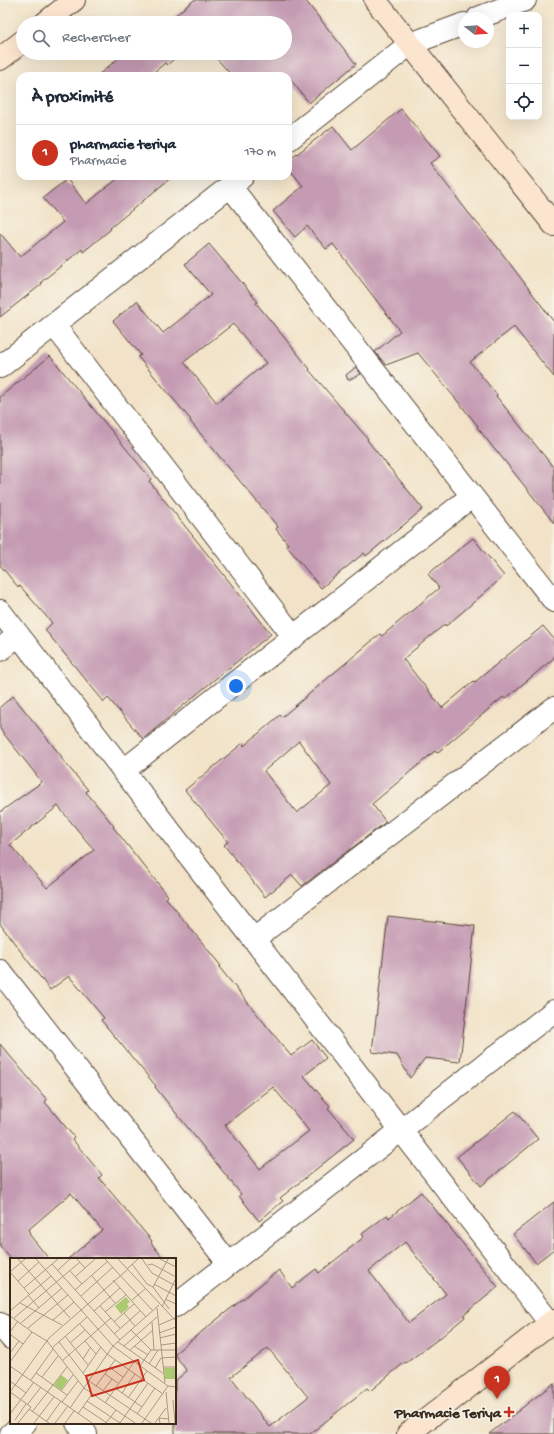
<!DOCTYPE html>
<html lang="fr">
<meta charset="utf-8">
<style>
:root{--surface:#fff;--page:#f6f6f7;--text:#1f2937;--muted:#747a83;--line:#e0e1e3;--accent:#c8321e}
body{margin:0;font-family:"Gochi Hand",sans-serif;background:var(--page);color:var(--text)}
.controls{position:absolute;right:12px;top:12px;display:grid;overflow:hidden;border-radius:8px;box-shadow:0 4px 16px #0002}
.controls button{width:36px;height:36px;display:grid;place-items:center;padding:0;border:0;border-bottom:1px solid var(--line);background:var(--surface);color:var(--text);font:20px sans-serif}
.compass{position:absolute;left:458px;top:12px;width:36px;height:36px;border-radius:50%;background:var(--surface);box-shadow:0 4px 16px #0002;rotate:107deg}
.you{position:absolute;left:236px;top:686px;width:14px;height:14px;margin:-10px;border:3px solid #fff;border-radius:50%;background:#1a73e8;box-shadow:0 0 0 6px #1a73e833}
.badge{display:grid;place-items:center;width:26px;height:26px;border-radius:50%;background:var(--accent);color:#fff;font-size:13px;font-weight:700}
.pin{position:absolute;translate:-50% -33px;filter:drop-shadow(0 1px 2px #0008)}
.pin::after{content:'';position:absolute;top:21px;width:14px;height:12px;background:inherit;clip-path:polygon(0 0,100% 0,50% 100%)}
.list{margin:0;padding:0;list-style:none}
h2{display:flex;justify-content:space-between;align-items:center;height:52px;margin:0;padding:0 16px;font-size:17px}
h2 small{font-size:13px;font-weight:400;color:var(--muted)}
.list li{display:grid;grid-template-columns:26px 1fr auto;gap:12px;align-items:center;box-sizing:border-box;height:56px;padding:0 16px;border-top:1px solid var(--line)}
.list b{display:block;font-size:15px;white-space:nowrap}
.list p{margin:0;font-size:13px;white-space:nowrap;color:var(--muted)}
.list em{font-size:13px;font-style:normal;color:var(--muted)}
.icon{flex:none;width:22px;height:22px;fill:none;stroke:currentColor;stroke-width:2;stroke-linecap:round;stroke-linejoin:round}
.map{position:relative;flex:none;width:554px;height:1434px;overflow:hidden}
.search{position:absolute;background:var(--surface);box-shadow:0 4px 16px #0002;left:16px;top:16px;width:276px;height:44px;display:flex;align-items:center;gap:10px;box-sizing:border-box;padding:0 14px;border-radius:22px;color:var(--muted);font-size:15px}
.panel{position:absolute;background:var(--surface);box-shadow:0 4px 16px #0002;left:16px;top:72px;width:276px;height:108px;border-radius:12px}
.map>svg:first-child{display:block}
.building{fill:#c59bb3;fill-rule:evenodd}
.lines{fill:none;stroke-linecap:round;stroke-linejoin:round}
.street-casing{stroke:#564638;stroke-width:24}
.secondary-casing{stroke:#564638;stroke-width:24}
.street{stroke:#fff;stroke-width:22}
.secondary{stroke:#fbe5cf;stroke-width:22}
.poi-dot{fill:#c8321e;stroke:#f7f3e8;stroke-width:1.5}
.labels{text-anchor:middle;stroke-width:3;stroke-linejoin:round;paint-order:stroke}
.poi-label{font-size:15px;font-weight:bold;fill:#3b2a1e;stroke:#f7f3e8;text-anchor:end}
.inset-road{fill:none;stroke:#a99984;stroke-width:1}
.view{fill:#c8321e;fill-opacity:0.15;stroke:#c8321e;stroke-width:2}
.inset-edge{fill:none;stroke:#3b2a1e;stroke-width:2}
</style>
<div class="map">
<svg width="554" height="1434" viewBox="0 0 554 1434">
<rect width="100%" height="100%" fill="#f7f3e8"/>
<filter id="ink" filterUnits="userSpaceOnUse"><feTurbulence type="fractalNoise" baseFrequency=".025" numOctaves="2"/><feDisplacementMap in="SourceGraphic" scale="8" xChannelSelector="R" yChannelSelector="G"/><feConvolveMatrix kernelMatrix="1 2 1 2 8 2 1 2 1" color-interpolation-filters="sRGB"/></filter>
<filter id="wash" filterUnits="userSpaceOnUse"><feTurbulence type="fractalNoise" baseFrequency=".012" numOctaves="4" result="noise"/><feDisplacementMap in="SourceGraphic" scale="16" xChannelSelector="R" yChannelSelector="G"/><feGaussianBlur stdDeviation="0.9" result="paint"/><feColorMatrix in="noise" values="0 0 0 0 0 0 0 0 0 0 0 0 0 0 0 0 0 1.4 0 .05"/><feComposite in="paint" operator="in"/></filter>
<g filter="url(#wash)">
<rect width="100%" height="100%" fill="#f2e3c8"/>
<g id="blocks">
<!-- building -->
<path class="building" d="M194,0H305L356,64L309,103L288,76H232L212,53H285V23H166Z
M125,53H181L167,65L165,63L149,76H97Z
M401,109L440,156L430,163L467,211L498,248L554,322V377L514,327L470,362L497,395L496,396L554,468V523L496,450H495L477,427L478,426L418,353L386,365L375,352L400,331L333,244L326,249L307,226L295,237L273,211L303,186L288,167V161L333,126L352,150Z
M121,176H173L110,228L111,229L83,252L82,249L41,282L42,284L0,317V233L20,257L63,222L43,198L67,179L86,204Z
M209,244L258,302L256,303L310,369L309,370L368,439L367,440L423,509L366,556L364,553L321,588L286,545L288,544L276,529L278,527L190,421L191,420L138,357L141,355L113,321L137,301L163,333L211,295L185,264ZM233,324L266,363L217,403L184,362Z
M50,356L151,479L149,481L271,634L214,680L143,739L108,698L104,702L45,630L52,623L20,586L18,587L0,565V397Z
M356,367L361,374L348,380L346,375Z
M473,538L504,576L446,626L445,624L403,659L442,708L474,681L475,682L543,626L554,639V658L505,699L503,697L437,753L435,751L372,804L386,822L302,886L292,875L265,897L224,845L228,842L185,790L243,743L244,746L280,715L282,717L380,634L382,636L439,588L428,574ZM299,741L331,785L297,813L264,771Z
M13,696L62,757L61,758L88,790L86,792L114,826L113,827L168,896L166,898L221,966L219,967L291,1056L312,1040L326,1058L304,1076L330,1106L328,1108L354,1139L280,1198L283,1201L259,1221L239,1196L241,1194L155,1087L156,1086L101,1020L104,1018L69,976L50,990L0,924V812L42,782L0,729V707ZM58,806L94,850L47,888L10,845ZM273,1087L309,1131L260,1169L225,1125Z
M388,916L475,926L460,1062L425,1058L410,1078L397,1055L372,1052Z
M0,1044L47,1100L45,1102L74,1137L72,1139L102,1175L99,1178L152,1241L151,1243L164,1259H68L102,1230L71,1193L28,1230L30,1233L29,1234L49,1259H11L0,1246Z
M515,1111L538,1139L481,1186L457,1157Z
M421,1192L498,1287L464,1315L465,1317L441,1337L406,1363L405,1362L370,1391L367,1388L310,1434H175V1381L187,1371L175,1355V1353L279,1270L292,1288L316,1269L319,1273L364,1237L362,1234L387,1215L389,1218ZM405,1242L446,1294L409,1323L369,1271ZM268,1348L308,1397L270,1427L231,1377Z
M554,1202V1249L536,1263L513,1234Z
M554,1383V1434H489L532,1400Z"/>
</g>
</g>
<g filter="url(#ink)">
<use href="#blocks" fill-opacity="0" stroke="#564638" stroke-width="1"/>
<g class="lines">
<!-- street casing -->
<g class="street-casing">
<path id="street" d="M478,18L525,0
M288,140L410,44L464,24
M230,186L554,601
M54,325L294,637
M0,367L243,176
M0,611L550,1323
M0,650L18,635
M123,771L472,496
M254,939L554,708
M0,971L229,1264
M175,1306L554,1011
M0,1324L11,1338
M77,1423L86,1434
M11,1434L25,1423"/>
</g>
<!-- secondary casing -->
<g class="secondary-casing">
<path id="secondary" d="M375,0L554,225
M45,23L74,0
M0,59L23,41
M408,1434L554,1320"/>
</g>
<!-- street -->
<use href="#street" class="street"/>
<!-- secondary -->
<use href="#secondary" class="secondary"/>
</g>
</g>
<!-- markers -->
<path class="poi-dot" d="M507 1406h4v4h4v4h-4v4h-4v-4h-4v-4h4z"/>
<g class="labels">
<!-- poi labels -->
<g class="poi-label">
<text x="501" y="1417">Pharmacie Teriya</text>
</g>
</g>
<!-- overview -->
<g transform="translate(10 1258)">
<rect width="166" height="166" fill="#f2e3c8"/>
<path d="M116,39L120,44L117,46L119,49L111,56L105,48ZM154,110H166V121H155ZM51,117L58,122L51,132L44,127Z" fill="#abc970"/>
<path class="inset-road" d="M8,1L60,60M26,1L103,88L158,128L166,129M67,1L75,10M95,1L143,53M108,1L166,63M132,1L142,15L166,28M150,1L166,9M158,1L143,29L159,51M42,6L110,82M122,6L137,26L143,29M138,7L142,6L166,19M117,11L128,1M48,12L60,1M60,13L72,26M0,14L19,36M0,14L15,1M82,18L105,45M65,19L85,1M103,22L136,59M8,23L29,4M144,26L166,38M14,30L48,1M65,32L98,3M18,37L29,50M71,38L103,9M155,41L166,46M121,43L135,31M10,45L52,67M90,48L110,70M152,49L166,20M147,50L155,125M0,53L41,18M84,53L110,30M95,54L116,37M114,55L125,68M0,58L22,74L0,104M4,60L70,4M43,62L64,44M104,64L124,46M142,64L144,92M11,65L52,30M70,66L97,96L153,136M149,67L165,60M18,70L58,37M121,72L141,92H166M0,74L8,63M22,74L37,83L74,130L125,165M149,75L166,69M0,76L13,86M104,76L130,53M55,78L78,107M150,80L166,76M75,83L86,96M49,84L79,123L141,165M108,84L154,116M60,85L75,72M151,87L166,85M114,88L147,59M124,88L138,97M42,90L77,59M120,92L143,72M0,95L9,83M73,101L80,90M52,103L101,60M139,106L148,92M0,108L82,165M130,108L141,92M99,109L113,119M153,109H166M145,110L151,100L166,99M26,115L57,137M73,115L91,89M95,116L108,125M32,119L48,98M21,122L43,91M0,123L16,135M86,128L105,102M105,130L132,149M51,133L63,117M93,133L102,121M0,134L39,80L117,12M0,134L21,149L8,165M156,134L159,165M112,135L125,116M118,140L137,113M163,142L165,165M77,143L110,165M52,144L68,123M95,145L124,104M17,147L31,129M73,149L97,165M60,150L103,88L149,47M19,151L39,165M22,154L57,109M0,156L24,124M68,156L82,136M127,156L145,130M5,162L16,146M36,164L51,143M24,165L44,139M45,165L58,148M55,165L64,153M96,165L106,152M110,165L138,125M132,165L158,128M145,165L156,150M150,165L149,160L159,161"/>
<path class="view" d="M128,102L134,122L82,138L76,118Z"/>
<rect width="166" height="166" class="inset-edge"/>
</g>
</svg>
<div class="controls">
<button>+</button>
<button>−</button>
<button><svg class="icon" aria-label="locate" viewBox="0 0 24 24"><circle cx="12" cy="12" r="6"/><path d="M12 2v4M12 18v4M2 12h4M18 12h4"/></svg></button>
</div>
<svg class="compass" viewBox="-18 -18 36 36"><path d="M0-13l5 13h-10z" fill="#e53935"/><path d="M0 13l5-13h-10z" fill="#747a83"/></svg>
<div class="you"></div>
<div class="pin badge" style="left:497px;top:1399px">1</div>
<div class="search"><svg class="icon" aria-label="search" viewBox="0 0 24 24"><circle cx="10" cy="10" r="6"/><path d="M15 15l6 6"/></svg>Rechercher</div>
<section class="panel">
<h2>À proximité<small></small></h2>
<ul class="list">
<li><span class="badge">1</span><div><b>pharmacie teriya</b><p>Pharmacie</p></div><em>170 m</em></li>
</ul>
</section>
</div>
